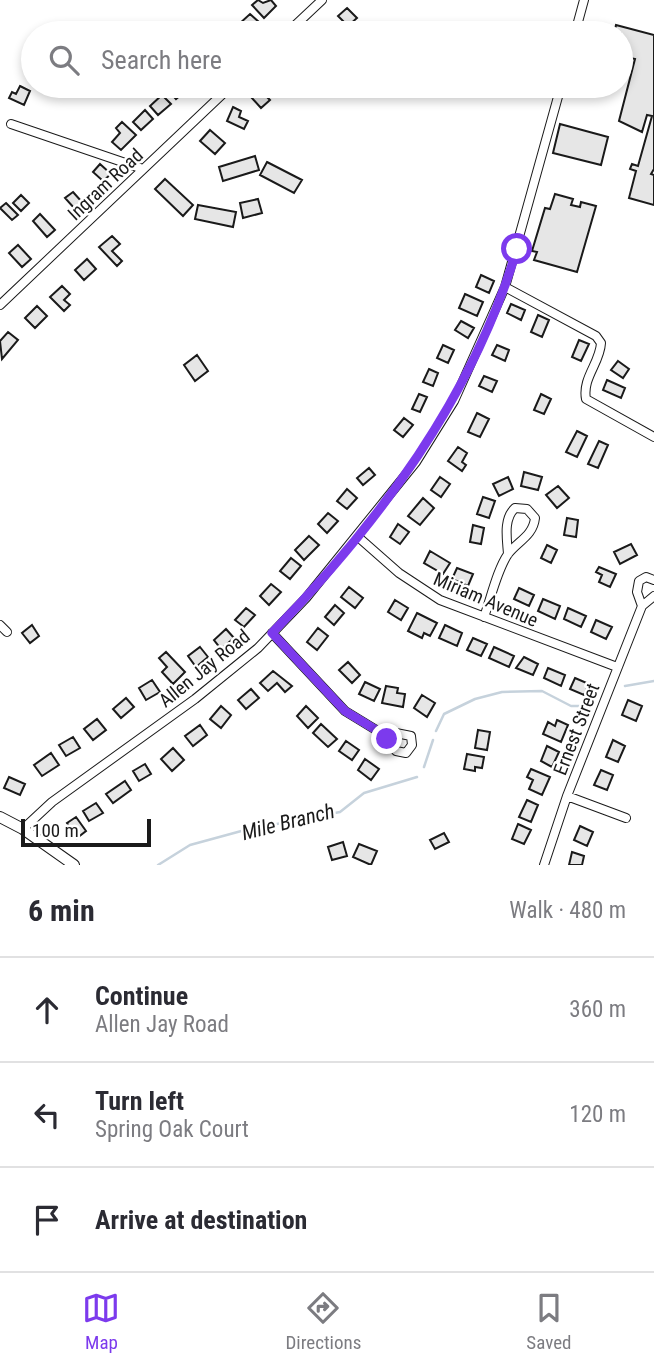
<!DOCTYPE html>
<meta charset="utf-8">
<style>
:root{--surface:#fff;--page:#f7f7f7;--text:#2b2b33;--muted:#7c7c81;--line:#e1e1e2;--accent:#7c3aed}
body{margin:0;font-family:"Roboto Condensed",sans-serif;background:var(--page);color:var(--text)}
.scale{position:absolute;left:21px;bottom:18px;width:130px;box-sizing:border-box;padding-left:7px;border:4px solid #1a1a1a;border-top:0;font-size:19px;line-height:24px;white-space:nowrap;color:#1a1a1a;-webkit-text-stroke:5px #fff;paint-order:stroke}
.stop{position:absolute;width:21px;height:21px;margin:-16px;border:5px solid #7c3aed;border-radius:50%;background:#fff}
.stop.end{background:#7c3aed;border-color:#fff;box-shadow:0 2px 7px #0008}
.list{margin:0;padding:0;list-style:none}
h2{display:flex;justify-content:space-between;align-items:center;height:91px;margin:0;padding:0 28px;font-size:30px}
h2 small{font-size:23px;font-weight:400;color:var(--muted)}
.list li{display:grid;grid-template-columns:46px 1fr auto;gap:21px;align-items:center;box-sizing:border-box;height:105px;padding:0 28px;border-top:2px solid var(--line)}
.list b{display:block;font-size:26px;white-space:nowrap}
.list p{margin:0;font-size:23px;white-space:nowrap;color:var(--muted)}
.list em{font-size:23px;font-style:normal;color:var(--muted)}
.icon{flex:none;width:38px;height:38px;fill:none;stroke:currentColor;stroke-width:2;stroke-linecap:round;stroke-linejoin:round}
.map{position:relative;flex:none;width:654px;height:865px;overflow:hidden}
.search{position:absolute;background:var(--surface);box-shadow:0 4px 10px #0003;left:21px;right:21px;top:21px;height:77px;display:flex;align-items:center;gap:18px;box-sizing:border-box;padding:0 24px;border-radius:38px;color:var(--muted);font-size:26px}
.sheet{height:406px;background:var(--surface)}
nav{display:flex;justify-content:space-around;align-items:center;box-sizing:border-box;height:98px;border-top:2px solid var(--line);background:var(--surface);font-size:19px;color:var(--muted)}
nav a{display:grid;justify-items:center;gap:4px}
nav .on{color:var(--accent)}
.map>svg:first-child{display:block}
.lines{fill:none;stroke-linecap:round;stroke-linejoin:round}
.stream{stroke:#c6d2dc;stroke-width:2.5}
.building{fill:#e6e6e6;stroke:#1a1a1a;stroke-width:2}
.minor-casing{stroke:#1a1a1a;stroke-width:10}
.tertiary-casing{stroke:#1a1a1a;stroke-width:12}
.minor{stroke:#fff;stroke-width:8}
.tertiary{stroke:#fff;stroke-width:10}
.route{stroke:#7c3aed;stroke-width:9}
.labels{text-anchor:middle;stroke-width:5;stroke-linejoin:round;paint-order:stroke}
.street-label{font-size:19px;fill:#1a1a1a;stroke:#fff}
.water-label{font-size:21px;font-style:italic;fill:#1a1a1a;stroke:#fff}
</style>
<div class="map">
<svg width="654" height="865" viewBox="0 0 654 865">
<rect width="100%" height="100%" fill="#fff"/>
<g class="lines">
<!-- stream -->
<path class="stream" d="M625,686L654,681
M436,731L444,714L475,699L502,692L542,691L571,706H592
M424,767L433,740
M158,865L190,845L245,830L340,812L364,793L417,777"/>
</g>
<!-- building -->
<path class="building" d="M258,0L263,3L271,0L276,6L264,18L252,5Z
M347,8L357,18L348,26L338,16Z
M250,14L259,22L247,33L238,25Z
M616,25L654,35V169L651,174L654,175V205L629,198L636,171L630,169L632,164L638,166L652,116L647,115L642,132L619,121L635,59L621,56V33H614Z
M20,86L30,91L24,105L9,98L12,92L16,94Z
M169,86H187L189,88L176,99L166,88Z
M259,89L270,100L261,108L251,97Z
M162,95L171,104L158,115L150,106Z
M233,107L241,111L239,117L248,121L244,129L227,121Z
M145,110L153,119L141,130L133,122Z
M122,122L136,135L121,150L112,142L120,133L116,128Z
M560,124L608,137L601,165L553,153Z
M210,130L225,143L215,154L200,141Z
M255,156L259,170L223,181L219,167Z
M267,162L302,180L294,193L260,175Z
M100,164L111,174L103,181L93,172Z
M165,179L193,205L183,216L155,189Z
M73,192L82,202L75,209L65,198Z
M555,194L573,199L571,205L580,207L581,202L596,206L577,272L534,260L537,252L532,251L545,208L550,209Z
M21,195L29,203L21,211L13,203Z
M258,199L262,213L243,218L240,203Z
M6,203L18,215L12,220L0,208Z
M198,205L236,212L233,227L195,219Z
M40,214L55,230L47,237L33,221Z
M112,236L120,244L112,251L122,261L117,266L99,247Z
M18,245L31,259L22,267L9,253Z
M87,259L96,269L84,280L75,270Z
M481,275L494,281L489,293L476,287Z
M62,286L70,294L64,300L70,305L64,311L50,297Z
M465,294L483,302L477,316L459,308Z
M511,304L525,310L521,320L507,313Z
M37,306L47,316L35,328L25,318Z
M538,315L549,320L542,337L531,332Z
M461,321L474,328L468,338L455,330Z
M8,332L18,340L2,359L0,341Z
M579,340L589,344L581,361L572,357Z
M443,345L454,350L448,363L437,358Z
M497,345L509,350L505,361L492,355Z
M197,355L208,371L195,381L184,365Z
M618,361L629,369L623,378L611,370Z
M429,369L438,373L433,386L423,382Z
M484,376L497,381L492,392L479,386Z
M607,380L625,388L621,398L603,390Z
M419,394L427,397L420,412L412,409Z
M541,394L551,399L544,414L534,410Z
M477,413L489,419L480,437L468,432Z
M404,418L413,425L403,437L394,430Z
M577,431L587,436L577,457L566,452Z
M599,441L608,445L598,468L588,464Z
M458,447L467,453L462,462L466,465L462,471L448,461Z
M369,468L375,475L363,485L357,478Z
M524,472L542,477L538,490L521,486Z
M440,477L450,484L441,497L431,490Z
M508,477L513,489L499,496L493,484Z
M558,486L569,498L557,508L546,495Z
M347,489L357,498L347,509L337,501Z
M483,497L495,501L489,518L477,514Z
M423,498L434,508L420,525L408,516Z
M328,513L338,521L327,533L318,524Z
M567,518L578,520L576,537L564,535Z
M398,524L409,532L400,544L390,537Z
M473,525L484,528L481,544L470,542Z
M309,536L319,545L304,560L295,550Z
M631,544L637,555L620,564L614,552Z
M547,545L557,550L551,563L541,558Z
M430,551L450,563L443,574L424,563Z
M291,558L301,566L290,579L280,571Z
M599,567L616,574L610,587L599,582L602,575L596,572Z
M457,568L473,574L468,586L452,579Z
M271,584L281,592L269,605L260,596Z
M349,587L363,598L355,608L341,597Z
M519,588L534,595L529,606L514,599Z
M543,599L560,606L555,619L538,611Z
M395,600L408,608L401,620L388,612Z
M335,605L344,613L334,625L325,617Z
M246,608L255,615L244,627L235,620Z
M568,608L586,616L581,627L564,619Z
M417,613L437,623L430,636L424,633L422,638L408,631Z
M596,620L612,627L606,639L591,632Z
M32,625L39,636L30,643L22,633Z
M445,625L462,633L457,646L439,638Z
M318,628L328,636L317,650L307,642Z
M226,629L234,638L221,649L214,640Z
M473,638L487,644L481,656L467,650Z
M200,647L208,657L196,667L188,656Z
M494,647L514,656L509,667L489,658Z
M166,652L185,672L173,684L162,672L167,667L159,658Z
M524,657L538,664L533,675L516,668Z
M348,662L360,675L352,683L339,670Z
M548,668L565,675L561,686L544,678Z
M273,671L292,686L285,692L277,683L268,691L260,683Z
M575,678L589,684L584,695L570,689Z
M152,680L160,692L146,700L139,688Z
M365,682L380,689L374,701L359,694Z
M386,686L398,688L397,693L405,694L403,707L382,703Z
M251,689L259,698L246,709L238,700Z
M422,695L435,703L427,717L414,708Z
M126,698L134,707L121,718L113,709Z
M628,700L642,706L636,721L622,715Z
M221,706L231,715L221,728L210,719Z
M306,706L318,718L308,728L297,716Z
M97,719L106,730L93,740L84,729Z
M557,720L568,725L561,742L543,734L548,722L555,726Z
M321,724L337,739L328,747L313,733Z
M200,725L207,735L193,746L185,736Z
M478,730L490,732L487,750L475,748Z
M73,737L80,748L66,756L59,745Z
M613,740L625,746L618,762L606,757Z
M346,741L359,750L352,760L339,751Z
M547,746L559,752L552,767L541,761Z
M173,748L184,760L172,771L161,759Z
M51,753L59,765L42,776L34,765Z
M467,754L484,757L482,768L475,767V771L464,769Z
M365,759L379,769L371,780L358,770Z
M145,764L151,774L139,781L133,771Z
M531,769L550,777L542,795L529,789L533,780L527,777Z
M601,770L613,775L607,790L594,785Z
M9,777L25,784L20,795L4,788Z
M125,781L131,790L113,803L106,794Z
M527,800L538,805L531,822L519,817Z
M96,803L103,813L89,821L83,811Z
M76,817L86,831L77,838L67,823Z
M518,824L531,830L524,844L512,839Z
M580,826L593,832L587,846L574,840Z
M444,833L449,842L435,849L430,840Z
M343,842L347,856L332,860L328,847Z
M359,844L377,851L371,865L353,857Z
M572,852L584,856L582,865H569Z"/>
<g class="lines">
<!-- minor casing -->
<g class="minor-casing">
<path id="minor" d="M287,33L322,0
M575,33L584,0
M11,124L143,169
M505,287L596,336L601,343C600,363 582,378 586,399L654,437
M0,305L231,86
M357,536L399,573L440,600L617,667
M642,606L637,592L639,581L646,577L654,580
M484,617C491,598 497,570 508,554C518,541 533,536 535,518L527,509L515,508C503,519 507,539 508,554
M0,625L7,632
M272,633L345,711L386,736L396,751L406,753L412,745L411,736L396,733L386,736
M567,796L626,818
M23,829L52,802L195,699L258,648L306,598L416,462L454,401L505,287L561,86
M544,865L567,796L642,606L654,596"/>
</g>
<!-- tertiary casing -->
<g class="tertiary-casing">
<path id="tertiary" d="M0,817L23,829L74,865"/>
</g>
<!-- minor -->
<use href="#minor" class="minor"/>
<!-- tertiary -->
<use href="#tertiary" class="tertiary"/>
</g>
<g class="lines">
<!-- route -->
<path class="route" d="M387,739L386,736L345,711L272,633C379,523 473,397 517,249"/>
</g>
<g class="labels">
<!-- street labels -->
<g class="street-label">
<text transform="translate(105 184) rotate(-43)" y="7">Ingram Road</text>
<text transform="translate(486 599) rotate(23)" y="7">Miriam Avenue</text>
<text transform="translate(204 668) rotate(-39)" y="7">Allen Jay Road</text>
<text transform="translate(576 729) rotate(-69)" y="7">Ernest Street</text>
</g>
<!-- water labels -->
<g class="water-label">
<text transform="translate(288 822) rotate(-14)" y="7">Mile Branch</text>
</g>
</g>
</svg>
<div class="scale">100 m</div>
<div class="stop" style="left:517px;top:249px"></div>
<div class="stop end" style="left:387px;top:739px"></div>
<div class="search"><svg class="icon" aria-label="search" viewBox="0 0 24 24"><circle cx="10" cy="10" r="6"/><path d="M15 15l6 6"/></svg>Search here</div>
</div>
<section class="sheet">
<h2>6 min<small>Walk · 480 m</small></h2>
<ul class="list">
<li><svg class="icon" aria-label="ahead" viewBox="0 0 24 24"><path d="M12 20V5M6 11l6-6 6 6"/></svg><div><b>Continue</b><p>Allen Jay Road</p></div><em>360 m</em></li>
<li><svg class="icon" aria-label="left" viewBox="0 0 24 24"><path d="M17 20v-9H6M10 6l-5 5 5 5"/></svg><div><b>Turn left</b><p>Spring Oak Court</p></div><em>120 m</em></li>
<li><svg class="icon" aria-label="arrive" viewBox="0 0 24 24"><path d="M6 21V4h12l-3 4 3 4H6"/></svg><div><b>Arrive at destination</b></div></li>
</ul>
</section>
<nav>
<a class="on"><svg class="icon" aria-label="map" viewBox="0 0 24 24"><path d="M3 6l6-2 6 2 6-2v14l-6 2-6-2-6 2zM9 4v14M15 6v14"/></svg>Map</a>
<a><svg class="icon" aria-label="directions" viewBox="0 0 24 24"><path d="M12 3l9 9-9 9-9-9zM9 14v-3h6M13 9l2 2-2 2"/></svg>Directions</a>
<a><svg class="icon" aria-label="saved" viewBox="0 0 24 24"><path d="M7 4h10v16l-5-4-5 4z"/></svg>Saved</a>
</nav>
